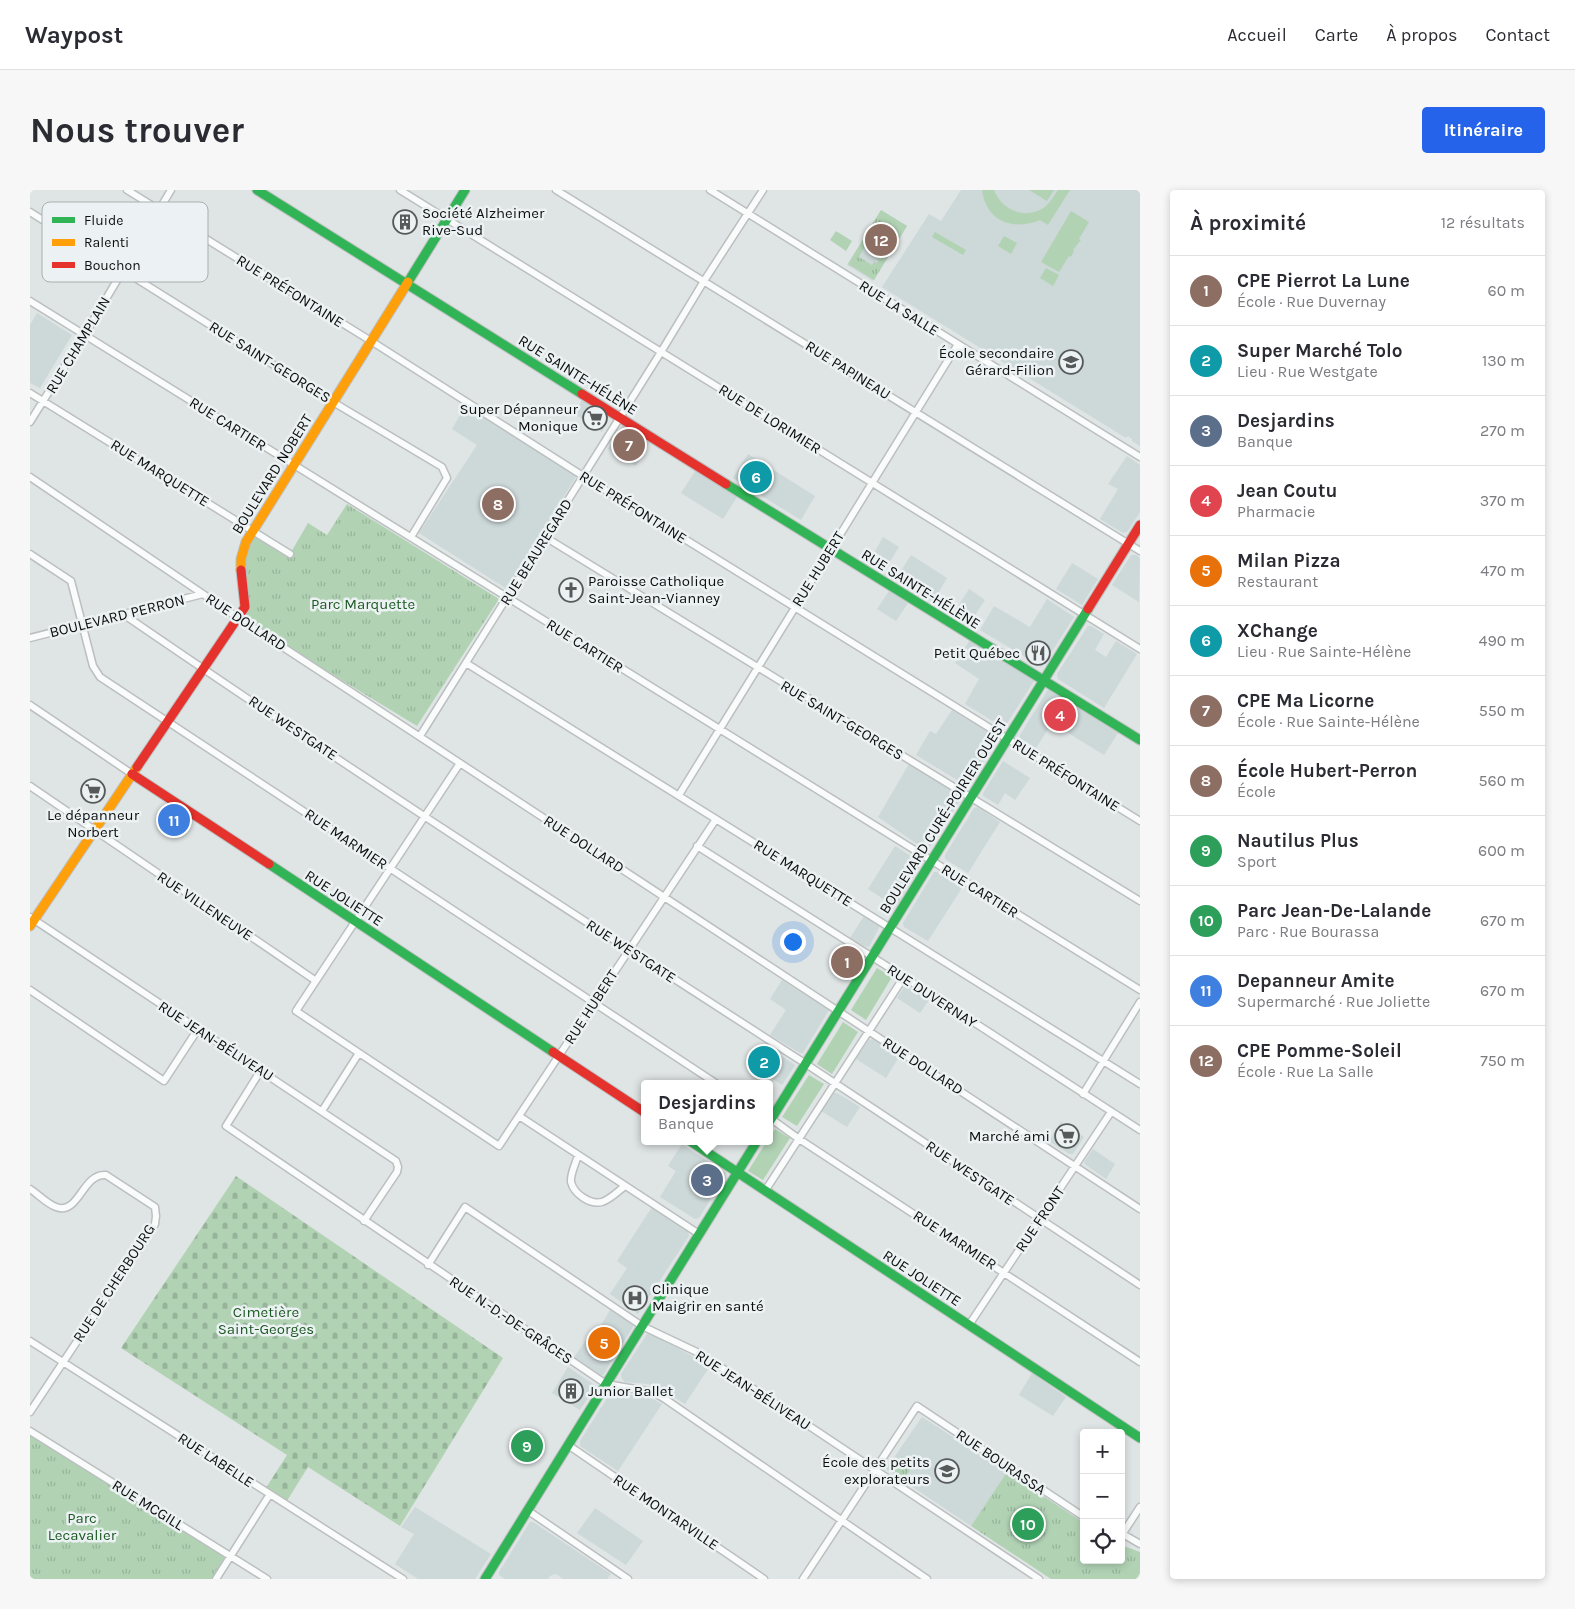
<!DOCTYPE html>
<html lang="fr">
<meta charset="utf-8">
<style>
:root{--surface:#fff;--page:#f7f7f7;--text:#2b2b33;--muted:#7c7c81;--line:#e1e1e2;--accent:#2563eb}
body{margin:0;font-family:Karla,sans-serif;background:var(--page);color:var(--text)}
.controls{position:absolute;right:15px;bottom:15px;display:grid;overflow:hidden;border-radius:5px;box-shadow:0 2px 8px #0003}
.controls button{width:45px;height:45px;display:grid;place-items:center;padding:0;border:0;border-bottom:1px solid var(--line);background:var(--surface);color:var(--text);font:25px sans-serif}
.you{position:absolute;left:762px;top:751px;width:18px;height:18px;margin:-12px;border:4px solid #fff;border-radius:50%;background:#1a73e8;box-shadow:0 0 0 8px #1a73e833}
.badge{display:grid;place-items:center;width:32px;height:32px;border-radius:50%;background:var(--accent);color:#fff;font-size:16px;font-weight:700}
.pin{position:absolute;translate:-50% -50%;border:2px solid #fff;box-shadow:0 1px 5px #0006}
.popup{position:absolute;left:611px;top:890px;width:132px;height:65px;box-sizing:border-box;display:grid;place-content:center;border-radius:5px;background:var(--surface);filter:drop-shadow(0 1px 4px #0005);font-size:16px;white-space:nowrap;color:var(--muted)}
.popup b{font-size:19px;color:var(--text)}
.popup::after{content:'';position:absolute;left:50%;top:100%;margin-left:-10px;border:10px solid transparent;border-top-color:var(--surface)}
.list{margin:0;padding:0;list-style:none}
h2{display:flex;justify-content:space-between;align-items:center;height:65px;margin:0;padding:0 20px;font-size:21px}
h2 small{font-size:16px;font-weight:400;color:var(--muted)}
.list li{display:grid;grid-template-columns:32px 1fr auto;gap:15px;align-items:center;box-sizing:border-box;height:70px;padding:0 20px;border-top:1px solid var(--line)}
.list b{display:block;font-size:19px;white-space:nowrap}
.list p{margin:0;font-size:16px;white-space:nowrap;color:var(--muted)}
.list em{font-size:16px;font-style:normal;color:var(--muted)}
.icon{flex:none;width:28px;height:28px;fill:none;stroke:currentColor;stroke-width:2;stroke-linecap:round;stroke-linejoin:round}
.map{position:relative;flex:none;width:1110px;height:1389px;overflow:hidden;border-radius:5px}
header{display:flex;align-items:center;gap:30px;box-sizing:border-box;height:70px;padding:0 25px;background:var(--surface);border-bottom:1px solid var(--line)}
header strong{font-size:24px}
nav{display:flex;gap:28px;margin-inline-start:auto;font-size:18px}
.intro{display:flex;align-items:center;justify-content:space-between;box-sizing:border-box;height:120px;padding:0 30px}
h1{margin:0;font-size:35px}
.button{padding:12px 22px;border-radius:5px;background:var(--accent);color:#fff;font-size:18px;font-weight:700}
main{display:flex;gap:30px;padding:0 30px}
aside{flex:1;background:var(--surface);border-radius:5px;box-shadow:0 2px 8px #0003}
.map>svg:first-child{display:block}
.built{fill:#cdd8d8}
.grass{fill:#b1d3b4}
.cemetery{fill:url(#cemetery-stones)}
.park{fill:url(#park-tufts);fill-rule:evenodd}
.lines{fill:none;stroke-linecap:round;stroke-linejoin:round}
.street-casing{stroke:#bcbfc0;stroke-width:9}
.fast-casing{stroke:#bcbfc0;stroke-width:11}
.slow-casing{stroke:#bcbfc0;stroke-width:11}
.jam-casing{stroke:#bcbfc0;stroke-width:11}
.street{stroke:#fafbfb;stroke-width:6}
.fast{stroke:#30b455;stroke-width:9}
.slow{stroke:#ff9f0a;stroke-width:9}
.jam{stroke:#e5322d;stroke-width:9}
.labels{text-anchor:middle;stroke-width:5;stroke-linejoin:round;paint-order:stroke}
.poi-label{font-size:15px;fill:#0d0f0f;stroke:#ecf2f3;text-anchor:end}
.street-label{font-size:15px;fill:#0d0f0f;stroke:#ecf2f3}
.park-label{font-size:15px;fill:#1c5922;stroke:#ecf2f3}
.key{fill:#ecf2f3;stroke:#a9aeaf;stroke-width:1}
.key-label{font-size:14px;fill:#0d0f0f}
</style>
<header>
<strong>Waypost</strong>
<nav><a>Accueil</a><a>Carte</a><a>À propos</a><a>Contact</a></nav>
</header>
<div class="intro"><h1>Nous trouver</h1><a class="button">Itinéraire</a></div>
<main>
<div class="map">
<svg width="1110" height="1389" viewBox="0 0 1110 1389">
<defs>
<pattern id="cemetery-stones" width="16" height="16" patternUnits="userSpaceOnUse" patternTransform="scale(1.25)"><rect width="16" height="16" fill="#b1d3b4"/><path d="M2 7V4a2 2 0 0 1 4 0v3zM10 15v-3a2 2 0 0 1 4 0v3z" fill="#97b49a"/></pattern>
<pattern id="park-tufts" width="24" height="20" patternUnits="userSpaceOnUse" patternTransform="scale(1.25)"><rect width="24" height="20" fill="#b1d3b4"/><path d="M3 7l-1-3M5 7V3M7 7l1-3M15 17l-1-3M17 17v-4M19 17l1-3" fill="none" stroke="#97b49a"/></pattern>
</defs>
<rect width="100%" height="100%" fill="#dfe4e4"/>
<!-- built -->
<path class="built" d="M931,0H1110V256L1102,251V249L1098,246L1096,248L852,97L899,24L911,31Z
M851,20L877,36L843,91L817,75Z
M7,123L42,145L10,198L0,193V135Z
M552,210L579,226L572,242L544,224Z
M435,217L547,285L477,399L389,343L447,255L422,239Z
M593,235L620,252L606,276L578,259Z
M718,264L785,306L771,330L703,288Z
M1097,266L1110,275V322L1097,342L1093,343L1070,329L1088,299L1078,294Z
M666,280L707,307L693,329L651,303Z
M853,347L869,357L854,381L839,372Z
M881,365L917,388L903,412L866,389Z
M1101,365H1106L1110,368L1109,412L1082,395Z
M1042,373L1068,389L1052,415L1026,399Z
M939,399L955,410L939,434L923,424Z
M859,401L878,413L866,431L847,419Z
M1017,409L1044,427L1012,477L950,440L964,416L1000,437Z
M1058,436H1061L1074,444L1065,460L1076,467L1086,451L1107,464L1074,518L1028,489L1027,484Z
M940,450L1004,491L974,538L935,514L949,489L925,473Z
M1019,500L1088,543L1074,565L1022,533L1006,558L990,548V545L1017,501Z
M922,520L969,549L937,596L886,565L900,541L906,544Z
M973,571L1000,588L985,610L975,603L968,615L953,606V603Z
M879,574L932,607L897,661L848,627Z
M948,617L970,632L938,683L915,669V665L944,618Z
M865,656L892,673L866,717L838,699Z
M904,682H907L932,698L898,751L874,737L873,733Z
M834,726L850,736L839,757L834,756L820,748Z
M816,756L832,766L819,788L803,778Z
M752,790L799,820L773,863H770L740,845L756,820L740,809Z
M878,796L899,810L890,823L867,808L874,797Z
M843,849L869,867L856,888L826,869L839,850Z
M733,854L765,875L752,895L720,874Z
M804,903H807L830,917L817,937L791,921Z
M1031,932L1054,947L1043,964H1039L1019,951Z
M652,954L696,983L669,1028L665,1029L630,1007L646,981L638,976Z
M1063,959L1085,974L1076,989L1056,975L1054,972Z
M622,1017L658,1042L659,1046L608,1124L580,1104L597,1078L587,1071Z
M580,1120L603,1134V1137L573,1185H571L544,1167L562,1142L566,1144Z
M620,1143L680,1176L655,1214L636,1202L618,1194L595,1192L592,1189L591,1184L617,1144Z
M538,1177L566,1196L550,1220L522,1203Z
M1002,1183L1036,1207L1023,1226L989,1205Z
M581,1202L621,1208L632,1214L588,1281L550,1256V1251Z
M892,1227L977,1282L941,1336L856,1279Z
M385,1317L461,1364L445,1389H388L365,1374L384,1344L371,1337Z
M565,1318L613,1351L596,1375L547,1343Z
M500,1332H503L581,1384L577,1389H533L526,1384L520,1386L518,1389H475L469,1385V1382Z"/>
<!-- grass -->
<path class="grass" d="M952,0H964C972,21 997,31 1016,16C1021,11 1024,6 1028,0H1040L1018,35L1010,30C984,41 956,32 952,0Z
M999,0H1024L1017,11Z
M1041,21L1059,32L1049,49L1051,50L1043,60L1044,61L1041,67L1039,66L1029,82L1011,72Z
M806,41L822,51L816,61L800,50Z
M905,42L936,60L933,65L902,47Z
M974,46L987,53L981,64L968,56Z
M1016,78L1029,85L1023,96L1010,88Z
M847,778L862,787L836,830L821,820Z
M813,832L828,842L802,884L787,874Z
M779,885L794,894L767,936L752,927Z
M745,939L760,948L733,990L718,981L737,951H740V947Z"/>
<!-- cemetery -->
<path class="cemetery" d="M206,986L473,1168L370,1336L278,1277L255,1314L234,1301L257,1265L91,1158Z"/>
<!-- park -->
<path class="park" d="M851,20L877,36L844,90L818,74ZM844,52L856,60L851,69L846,68L849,71L847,73L844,72L842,75L829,67L834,58L839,60Z
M317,314L469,409L387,536L208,427L217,414L212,377L223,340L260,364L278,333L297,345Z
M0,1241L201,1366L186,1389H0Z
M872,1266L884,1274L874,1288L863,1280Z
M977,1282L1054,1333V1370H1091V1355L1110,1362V1383L1106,1389H1021L941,1336Z"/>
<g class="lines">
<!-- street casing -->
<g class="street-casing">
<path id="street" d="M97,0L341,151L553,286L1110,631
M370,0L1110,459
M526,0L1110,361
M680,0L1110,267
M0,22L303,212L412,277L417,288L381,347
M0,111L1110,800
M0,203L260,364
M0,232L55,144L141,0
M0,287L201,423L1110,1019
M515,347L1110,711
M0,364L41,391L63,476L70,487L687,894
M93,424C317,578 545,725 773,872C886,946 998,1021 1110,1095
M0,448L173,404
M436,473L1110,894
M0,515L102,584
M390,546L631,162L674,91L733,0
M430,573L266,821L469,956L686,629
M0,596L286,791
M649,605L928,154
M667,656L874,787L1110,940
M0,727L366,971L368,977L367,982L334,1031
M0,800L134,891L168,839
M231,880L196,936L576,1194L623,1202L635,1209L897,1389
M1053,904L1110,812
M292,921L329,863
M489,926L669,1044
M740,928L769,949L1110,1172
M548,965C546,973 540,984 541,992C544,1004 560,1015 572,1012C581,1009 588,1001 595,996
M0,999C8,1004 17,1014 26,1017C49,1026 52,983 76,985L125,1017L126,1026L125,1034L0,1222
M735,1001L874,787
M398,1075L435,1017L612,1136L671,1164L1009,1389
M939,1135L1081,922
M0,1151L373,1389
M0,1241L237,1389
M538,1255L734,1389
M497,1320L598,1389
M1091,1343L1110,1354
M1093,1343L1110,1317
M186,1389L240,1304
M773,1389L887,1216L1054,1327"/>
</g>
<!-- fast casing -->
<g class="fast-casing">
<path id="fast" d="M227,0L552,204
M378,92L435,0
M696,294L1110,550
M239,674L523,862
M740,931L1058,419
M660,951L1110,1248
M455,1389L727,951"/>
</g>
<!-- slow casing -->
<g class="slow-casing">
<path id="slow" d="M211,380V369L216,352L378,92
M0,736L107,577"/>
</g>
<!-- jam casing -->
<g class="jam-casing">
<path id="jam" d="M552,204L696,294
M1058,419L1110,335
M107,577L215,417L211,380
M102,584L239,674
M523,862L614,922"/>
</g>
<!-- street -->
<use href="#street" class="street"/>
<!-- fast -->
<use href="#fast" class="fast"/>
<!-- slow -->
<use href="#slow" class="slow"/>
<!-- jam -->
<use href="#jam" class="jam"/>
</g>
<!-- icons -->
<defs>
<g id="building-ring" transform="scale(1.25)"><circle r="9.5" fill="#ecf2f3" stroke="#565a5a" stroke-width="1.5"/><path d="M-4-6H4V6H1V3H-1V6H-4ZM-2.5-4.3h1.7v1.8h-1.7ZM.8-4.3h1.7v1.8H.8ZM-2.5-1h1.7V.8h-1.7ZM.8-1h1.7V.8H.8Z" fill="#565a5a"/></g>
<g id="school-ring" transform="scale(1.25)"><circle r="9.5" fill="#ecf2f3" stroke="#565a5a" stroke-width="1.5"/><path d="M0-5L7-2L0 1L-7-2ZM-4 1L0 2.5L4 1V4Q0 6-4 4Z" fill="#565a5a"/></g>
<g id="supermarket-ring" transform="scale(1.25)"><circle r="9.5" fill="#ecf2f3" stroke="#565a5a" stroke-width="1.5"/><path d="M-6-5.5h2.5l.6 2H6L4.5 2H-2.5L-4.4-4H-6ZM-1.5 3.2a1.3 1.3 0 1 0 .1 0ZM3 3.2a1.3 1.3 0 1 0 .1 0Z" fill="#565a5a"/></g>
<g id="church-ring" transform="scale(1.25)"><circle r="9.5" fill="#ecf2f3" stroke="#565a5a" stroke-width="1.5"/><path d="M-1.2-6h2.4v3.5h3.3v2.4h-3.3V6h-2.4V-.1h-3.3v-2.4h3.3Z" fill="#565a5a"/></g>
<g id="restaurant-ring" transform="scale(1.25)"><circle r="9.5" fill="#ecf2f3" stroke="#565a5a" stroke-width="1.5"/><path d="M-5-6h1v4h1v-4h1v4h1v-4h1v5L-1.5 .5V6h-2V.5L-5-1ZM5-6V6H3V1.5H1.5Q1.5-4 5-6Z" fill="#565a5a"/></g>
<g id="hospital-ring" transform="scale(1.25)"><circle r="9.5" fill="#ecf2f3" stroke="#565a5a" stroke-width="1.5"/><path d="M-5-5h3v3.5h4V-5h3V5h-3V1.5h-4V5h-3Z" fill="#565a5a"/></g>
</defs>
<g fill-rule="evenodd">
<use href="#building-ring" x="375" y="32"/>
<use href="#school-ring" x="1041" y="172"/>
<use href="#supermarket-ring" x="565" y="228"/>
<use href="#church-ring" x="541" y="400"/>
<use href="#restaurant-ring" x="1008" y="463"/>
<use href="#supermarket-ring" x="63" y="601"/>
<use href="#supermarket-ring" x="1037" y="946"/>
<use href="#hospital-ring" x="605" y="1108"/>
<use href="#building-ring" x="541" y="1201"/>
<use href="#school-ring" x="917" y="1281"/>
</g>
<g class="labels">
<!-- poi labels -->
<g class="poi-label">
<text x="392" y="28" text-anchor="start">Société Alzheimer<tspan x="392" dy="17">Rive-Sud</tspan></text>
<text x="1024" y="168">École secondaire<tspan x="1024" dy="17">Gérard-Filion</tspan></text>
<text x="548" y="224">Super Dépanneur<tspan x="548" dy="17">Monique</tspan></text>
<text x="558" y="396" text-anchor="start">Paroisse Catholique<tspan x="558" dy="17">Saint-Jean-Vianney</tspan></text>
<text x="990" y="468">Petit Québec</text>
<text x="63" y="630" text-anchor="middle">Le dépanneur<tspan x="63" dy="17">Norbert</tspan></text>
<text x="1020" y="951">Marché ami</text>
<text x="622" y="1104" text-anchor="start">Clinique<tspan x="622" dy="17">Maigrir en santé</tspan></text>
<text x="558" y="1206" text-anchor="start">Junior Ballet</text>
<text x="900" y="1277">École des petits<tspan x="900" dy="17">explorateurs</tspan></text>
</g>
<!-- street labels -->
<g class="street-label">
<text transform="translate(260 101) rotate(32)" y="5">RUE PRÉFONTAINE</text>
<text transform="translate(869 118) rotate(32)" y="5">RUE LA SALLE</text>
<text transform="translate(48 155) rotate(-59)" y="5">RUE CHAMPLAIN</text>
<text transform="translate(240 172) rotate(32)" y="5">RUE SAINT-GEORGES</text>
<text transform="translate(818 180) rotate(32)" y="5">RUE PAPINEAU</text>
<text transform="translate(548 185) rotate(32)" y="5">RUE SAINTE-HÉLÈNE</text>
<text transform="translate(740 229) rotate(32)" y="5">RUE DE LORIMIER</text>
<text transform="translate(198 234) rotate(32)" y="5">RUE CARTIER</text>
<text transform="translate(130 283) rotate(32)" y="5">RUE MARQUETTE</text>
<text transform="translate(242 284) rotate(-58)" y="5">BOULEVARD NOBERT</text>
<text transform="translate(603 317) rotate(32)" y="5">RUE PRÉFONTAINE</text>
<text transform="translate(506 362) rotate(-58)" y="5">RUE BEAUREGARD</text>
<text transform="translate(788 379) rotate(-58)" y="5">RUE HUBERT</text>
<text transform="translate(891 399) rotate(32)" y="5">RUE SAINTE-HÉLÈNE</text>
<text transform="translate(87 426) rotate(-14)" y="5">BOULEVARD PERRON</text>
<text transform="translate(216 432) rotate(33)" y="5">RUE DOLLARD</text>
<text transform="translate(555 456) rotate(32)" y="5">RUE CARTIER</text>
<text transform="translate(812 530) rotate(31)" y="5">RUE SAINT-GEORGES</text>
<text transform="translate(263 538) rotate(34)" y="5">RUE WESTGATE</text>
<text transform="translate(1036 585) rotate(32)" y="5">RUE PRÉFONTAINE</text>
<text transform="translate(913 626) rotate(-58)" y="5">BOULEVARD CURÉ-POIRIER OUEST</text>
<text transform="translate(316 649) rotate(34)" y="5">RUE MARMIER</text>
<text transform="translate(554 654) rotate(33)" y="5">RUE DOLLARD</text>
<text transform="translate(773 683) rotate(32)" y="5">RUE MARQUETTE</text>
<text transform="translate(950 701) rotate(32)" y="5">RUE CARTIER</text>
<text transform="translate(314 708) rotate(33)" y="5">RUE JOLIETTE</text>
<text transform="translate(175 716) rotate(34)" y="5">RUE VILLENEUVE</text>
<text transform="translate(601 761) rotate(33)" y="5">RUE WESTGATE</text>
<text transform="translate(902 806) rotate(33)" y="5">RUE DUVERNAY</text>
<text transform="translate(561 817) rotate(-57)" y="5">RUE HUBERT</text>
<text transform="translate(186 851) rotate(33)" y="5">RUE JEAN-BÉLIVEAU</text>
<text transform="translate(893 876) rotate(33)" y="5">RUE DOLLARD</text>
<text transform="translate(940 983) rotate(34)" y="5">RUE WESTGATE</text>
<text transform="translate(1010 1029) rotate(-56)" y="5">RUE FRONT</text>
<text transform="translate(925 1050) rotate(33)" y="5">RUE MARMIER</text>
<text transform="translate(892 1088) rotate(33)" y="5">RUE JOLIETTE</text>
<text transform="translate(84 1093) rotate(-57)" y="5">RUE DE CHERBOURG</text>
<text transform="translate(481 1130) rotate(34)" y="5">RUE N.-D.-DE-GRÂCES</text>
<text transform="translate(723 1200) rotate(33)" y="5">RUE JEAN-BÉLIVEAU</text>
<text transform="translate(186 1270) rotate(33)" y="5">RUE LABELLE</text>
<text transform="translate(971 1272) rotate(34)" y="5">RUE BOURASSA</text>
<text transform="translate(118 1315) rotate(32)" y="5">RUE MCGILL</text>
<text transform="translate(636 1322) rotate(34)" y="5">RUE MONTARVILLE</text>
</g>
<!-- park labels -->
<g class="park-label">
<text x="333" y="419">Parc Marquette</text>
<text x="236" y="1127">Cimetière<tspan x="236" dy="17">Saint-Georges</tspan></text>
<text x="52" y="1333">Parc<tspan x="52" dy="17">Lecavalier</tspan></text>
</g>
</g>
<!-- legend -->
<rect x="12" y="12" width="166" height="80" rx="8" class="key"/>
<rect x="22" y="27" width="23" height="6" fill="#30b455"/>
<rect x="22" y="49" width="23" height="7" fill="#ff9f0a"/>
<rect x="22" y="72" width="23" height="6" fill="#e5322d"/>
<g class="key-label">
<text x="54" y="35">Fluide</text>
<text x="54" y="57">Ralenti</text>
<text x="54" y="80">Bouchon</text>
</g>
</svg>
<div class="controls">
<button>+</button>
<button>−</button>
<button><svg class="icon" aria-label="locate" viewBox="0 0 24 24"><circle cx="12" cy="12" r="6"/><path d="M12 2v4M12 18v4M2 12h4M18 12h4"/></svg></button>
</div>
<div class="you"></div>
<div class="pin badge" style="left:817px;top:772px;background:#8d6e63">1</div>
<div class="pin badge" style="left:734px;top:872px;background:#0f9aa8">2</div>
<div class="pin badge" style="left:677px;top:990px;background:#5c6f8a">3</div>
<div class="popup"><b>Desjardins</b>Banque</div>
<div class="pin badge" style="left:1030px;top:525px;background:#e0444e">4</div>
<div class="pin badge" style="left:574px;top:1153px;background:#e8710a">5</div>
<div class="pin badge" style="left:726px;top:287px;background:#0f9aa8">6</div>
<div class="pin badge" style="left:599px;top:255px;background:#8d6e63">7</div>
<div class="pin badge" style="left:468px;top:314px;background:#8d6e63">8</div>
<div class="pin badge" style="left:497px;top:1256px;background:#2e9e5b">9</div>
<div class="pin badge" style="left:998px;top:1334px;background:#2e9e5b">10</div>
<div class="pin badge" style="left:144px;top:630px;background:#3f7fe0">11</div>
<div class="pin badge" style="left:851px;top:50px;background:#8d6e63">12</div>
</div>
<aside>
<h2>À proximité<small>12 résultats</small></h2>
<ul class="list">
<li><span class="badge" style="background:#8d6e63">1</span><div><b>CPE Pierrot La Lune</b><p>École · Rue Duvernay</p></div><em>60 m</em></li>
<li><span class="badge" style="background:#0f9aa8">2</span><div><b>Super Marché Tolo</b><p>Lieu · Rue Westgate</p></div><em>130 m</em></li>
<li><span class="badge" style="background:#5c6f8a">3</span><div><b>Desjardins</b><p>Banque</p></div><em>270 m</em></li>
<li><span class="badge" style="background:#e0444e">4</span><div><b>Jean Coutu</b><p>Pharmacie</p></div><em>370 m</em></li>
<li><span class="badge" style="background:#e8710a">5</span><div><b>Milan Pizza</b><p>Restaurant</p></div><em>470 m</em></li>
<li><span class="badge" style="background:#0f9aa8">6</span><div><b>XChange</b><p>Lieu · Rue Sainte-Hélène</p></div><em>490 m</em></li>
<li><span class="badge" style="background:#8d6e63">7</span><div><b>CPE Ma Licorne</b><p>École · Rue Sainte-Hélène</p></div><em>550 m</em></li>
<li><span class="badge" style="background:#8d6e63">8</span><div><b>École Hubert-Perron</b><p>École</p></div><em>560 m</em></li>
<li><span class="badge" style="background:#2e9e5b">9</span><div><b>Nautilus Plus</b><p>Sport</p></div><em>600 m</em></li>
<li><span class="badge" style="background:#2e9e5b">10</span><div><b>Parc Jean-De-Lalande</b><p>Parc · Rue Bourassa</p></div><em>670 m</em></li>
<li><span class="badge" style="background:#3f7fe0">11</span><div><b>Depanneur Amite</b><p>Supermarché · Rue Joliette</p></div><em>670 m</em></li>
<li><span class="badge" style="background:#8d6e63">12</span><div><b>CPE Pomme-Soleil</b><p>École · Rue La Salle</p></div><em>750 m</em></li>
</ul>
</aside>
</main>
